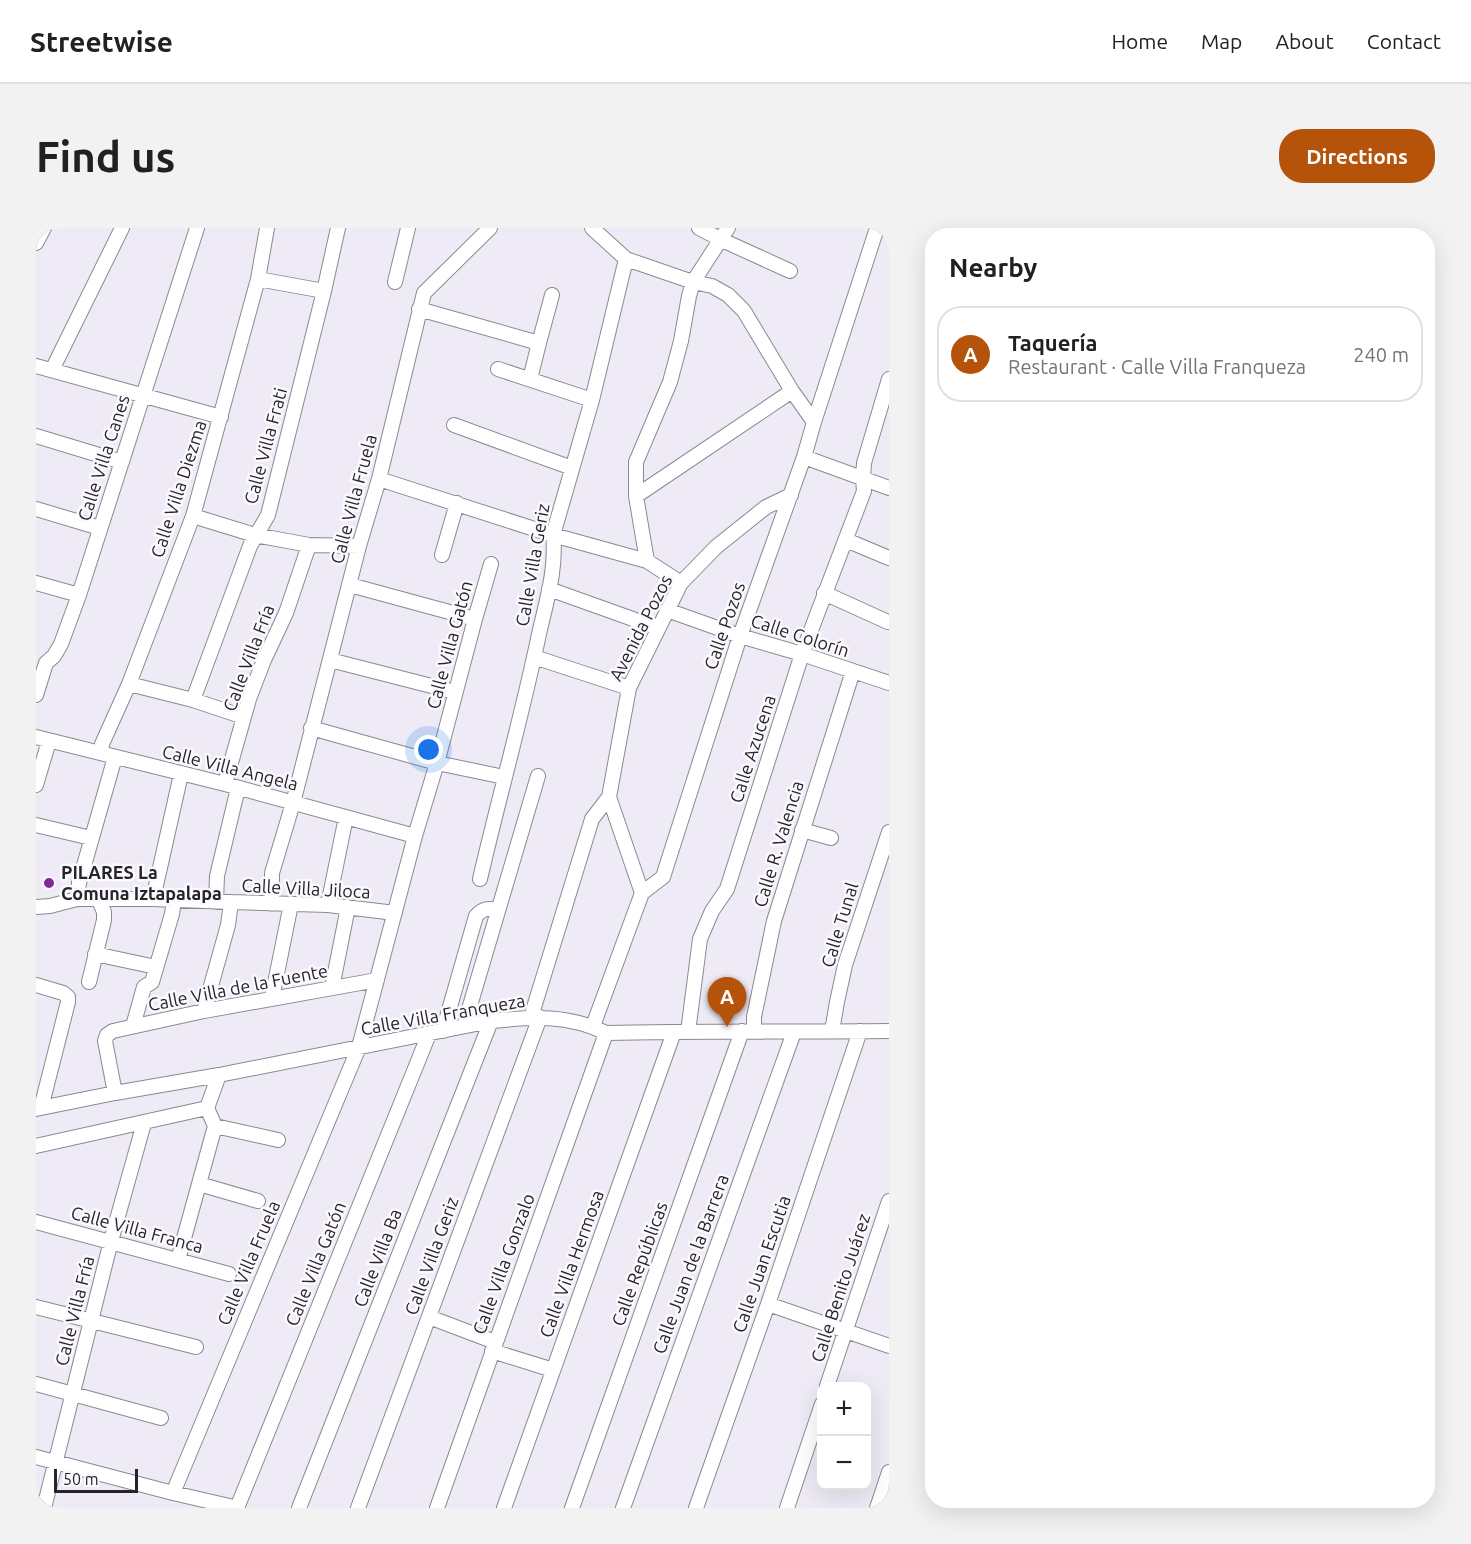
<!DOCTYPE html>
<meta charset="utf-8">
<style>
:root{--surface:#fff;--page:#f2f2f2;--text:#202124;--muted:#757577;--line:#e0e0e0;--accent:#b45309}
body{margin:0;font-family:Ubuntu,sans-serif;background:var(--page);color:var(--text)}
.controls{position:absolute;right:18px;bottom:18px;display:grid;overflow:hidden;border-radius:12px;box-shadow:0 6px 24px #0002}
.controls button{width:54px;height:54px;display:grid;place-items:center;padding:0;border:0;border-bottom:2px solid var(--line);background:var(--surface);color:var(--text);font:30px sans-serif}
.scale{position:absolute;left:18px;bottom:15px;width:84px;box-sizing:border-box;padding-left:6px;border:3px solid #262428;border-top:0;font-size:16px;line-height:21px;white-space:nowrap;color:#262428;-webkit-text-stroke:4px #fbf9fe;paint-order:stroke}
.you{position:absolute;left:393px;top:522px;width:21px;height:21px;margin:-15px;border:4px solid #fff;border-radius:50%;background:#1a73e8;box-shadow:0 0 0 9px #1a73e833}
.badge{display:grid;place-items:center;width:39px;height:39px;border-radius:50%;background:var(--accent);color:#fff;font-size:20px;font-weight:700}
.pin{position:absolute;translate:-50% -50px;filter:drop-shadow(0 2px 3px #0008)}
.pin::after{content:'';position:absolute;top:32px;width:21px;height:18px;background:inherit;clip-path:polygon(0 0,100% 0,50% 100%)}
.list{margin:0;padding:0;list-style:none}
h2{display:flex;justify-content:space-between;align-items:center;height:78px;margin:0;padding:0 24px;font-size:26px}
h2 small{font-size:20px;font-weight:400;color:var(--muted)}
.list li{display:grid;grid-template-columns:39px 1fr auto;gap:18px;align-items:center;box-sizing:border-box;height:96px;margin:0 12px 12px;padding:0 12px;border:2px solid var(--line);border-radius:24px}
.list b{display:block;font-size:22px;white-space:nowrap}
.list p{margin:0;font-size:20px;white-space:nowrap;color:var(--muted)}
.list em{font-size:20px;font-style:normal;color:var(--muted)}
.map{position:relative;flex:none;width:853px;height:1280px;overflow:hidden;border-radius:24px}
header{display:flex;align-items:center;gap:36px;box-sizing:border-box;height:84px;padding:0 30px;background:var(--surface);border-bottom:2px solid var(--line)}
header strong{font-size:28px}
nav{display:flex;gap:33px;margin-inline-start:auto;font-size:21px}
.intro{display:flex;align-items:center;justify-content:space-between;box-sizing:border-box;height:144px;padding:0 36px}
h1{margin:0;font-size:42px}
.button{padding:15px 27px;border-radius:24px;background:var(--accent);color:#fff;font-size:21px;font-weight:700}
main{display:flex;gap:36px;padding:0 36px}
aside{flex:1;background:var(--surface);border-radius:24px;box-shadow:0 6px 24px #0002}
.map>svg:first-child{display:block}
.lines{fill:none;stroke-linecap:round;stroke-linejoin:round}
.minor-casing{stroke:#8c8892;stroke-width:16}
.minor{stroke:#fff;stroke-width:14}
.poi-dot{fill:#822996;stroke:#fbf9fe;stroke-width:2}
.labels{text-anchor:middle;stroke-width:5;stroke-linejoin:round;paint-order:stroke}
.street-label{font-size:18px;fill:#262428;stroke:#fbf9fe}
.poi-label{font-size:18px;font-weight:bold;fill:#262428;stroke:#fbf9fe;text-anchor:start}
</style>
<header>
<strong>Streetwise</strong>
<nav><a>Home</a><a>Map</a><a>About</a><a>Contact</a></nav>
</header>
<div class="intro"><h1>Find us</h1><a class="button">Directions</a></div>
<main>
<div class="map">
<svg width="853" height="1280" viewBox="0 0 853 1280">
<rect width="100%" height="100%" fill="#efebf6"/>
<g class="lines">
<!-- minor casing -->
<g class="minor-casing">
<path id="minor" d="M556,0L590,31L657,54L676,58L692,67L708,83L756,163L778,194
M663,0L686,12L754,43
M0,15L8,0
M222,51L288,63
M359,54L372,0
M383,81L503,115L494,151
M503,115L516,67
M0,138L185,189
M462,141L556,172
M16,142L86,0
M418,197L536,240
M0,208L86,234
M768,229L853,260
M343,251L517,307L611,333L645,355
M600,268L756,163
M0,281L64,300
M157,288L219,307L273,317L323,318
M810,312L853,330
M406,327L421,275
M611,333L600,268V234L634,154L645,113L653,68L657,54L692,0
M0,355L43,367
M314,357L439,391
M513,361L622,400
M788,365L852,394
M631,382L704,408L766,426L853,455
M498,429L593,460
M294,432L419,464
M93,456L157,472L208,489
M0,467L10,435L18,428L25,416L43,367L161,0
M157,472L214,318L232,287L288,63L302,0
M275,500L401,535L468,549
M0,509L189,556L379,608
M65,525L66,516L93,456L157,288L222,51L231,0
M189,556L213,471L228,432L250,385L273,317
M0,557L13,513
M0,597L55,610
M766,602L795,610
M444,651C463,569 486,488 503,406C510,375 521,340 517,307L556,172L590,31
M606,665L573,569L593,460L645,355L680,319L730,279L755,267
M41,671L43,655L79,529
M117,671L145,546
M180,674L181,648L202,560
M236,676V645L257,575L323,318L343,251L388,65L454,0
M292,677L310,589
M0,679L14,678L41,671H117L195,674L292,677L359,685
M59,726L120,739
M53,754L68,692V684L63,672
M0,757L27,765L32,769V774L5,880
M296,760L312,679
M236,770L255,676
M168,783L192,697L195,674
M495,789L556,591L573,569
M97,798L108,759L116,754L136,686L138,672
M428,798L502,548
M557,798L606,665L627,649L704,408L768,229L778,194L841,0
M407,803L440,688C447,680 452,680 462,682
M718,803V789L738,693L817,443
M796,803L801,774L809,737L853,604
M652,804L664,711L676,683L691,661L766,426L828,263L827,251L828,235L853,151
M79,865L69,813L71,807L77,803L168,783L341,752
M171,880L183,847
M0,881L79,865L183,847L455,793C496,789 532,786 570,805C664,803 759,804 853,803
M179,898L242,912
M0,918L171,880
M163,956L222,973
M0,994L193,1046
M142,1032L179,898L171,880
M732,1076L853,1118
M0,1079L160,1119
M393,1089L459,1114
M456,1123L517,1142
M0,1156L125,1190
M791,1158L853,973
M0,1229L137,1265L202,1280
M137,1265L323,819L379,608L401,535L439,391L455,336
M8,1280L75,1013L108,895
M201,1280L393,806
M263,1280L455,793
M322,1280L504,789
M401,1280L570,805
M468,1280L638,804
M536,1280L706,803
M587,1280L758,804
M660,1280L732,1076L824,803
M751,1280L786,1176
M841,1280L853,1244"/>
</g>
<!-- minor -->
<use href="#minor" class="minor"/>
</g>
<!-- markers -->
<circle class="poi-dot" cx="13" cy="655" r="6"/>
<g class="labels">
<!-- street labels -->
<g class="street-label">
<text transform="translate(230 218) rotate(-75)" y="6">Calle Villa Frati</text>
<text transform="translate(68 230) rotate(-72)" y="6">Calle Villa Canes</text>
<text transform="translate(143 261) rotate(-72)" y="6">Calle Villa Diezma</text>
<text transform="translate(318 271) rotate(-75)" y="6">Calle Villa Fruela</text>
<text transform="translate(497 337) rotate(-80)" y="6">Calle Villa Geriz</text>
<text transform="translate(689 398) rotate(-71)" y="6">Calle Pozos</text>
<text transform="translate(605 400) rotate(-63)" y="6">Avenida Pozos</text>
<text transform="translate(764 408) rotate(18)" y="6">Calle Colorín</text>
<text transform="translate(414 417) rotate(-75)" y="6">Calle Villa Gatón</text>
<text transform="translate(213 430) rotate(-69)" y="6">Calle Villa Fría</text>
<text transform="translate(717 521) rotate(-72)" y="6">Calle Azucena</text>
<text transform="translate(194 540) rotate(14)" y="6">Calle Villa Angela</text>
<text transform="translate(743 616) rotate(-73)" y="6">Calle R. Valencia</text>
<text transform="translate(270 661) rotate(3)" y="6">Calle Villa Jiloca</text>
<text transform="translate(804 697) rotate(-73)" y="6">Calle Tunal</text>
<text transform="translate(202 760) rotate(-11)" y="6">Calle Villa de la Fuente</text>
<text transform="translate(407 787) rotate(-10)" y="6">Calle Villa Franqueza</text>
<text transform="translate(101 1002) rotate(15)" y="6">Calle Villa Franca</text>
<text transform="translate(396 1028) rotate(-70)" y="6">Calle Villa Geriz</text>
<text transform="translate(342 1030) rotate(-69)" y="6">Calle Villa Ba</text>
<text transform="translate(213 1035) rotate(-67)" y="6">Calle Villa Fruela</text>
<text transform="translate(280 1036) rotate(-68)" y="6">Calle Villa Gatón</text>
<text transform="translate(468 1036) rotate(-70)" y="6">Calle Villa Gonzalo</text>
<text transform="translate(536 1036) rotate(-70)" y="6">Calle Villa Hermosa</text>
<text transform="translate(604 1036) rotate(-70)" y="6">Calle Repúblicas</text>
<text transform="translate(655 1036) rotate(-70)" y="6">Calle Juan de la Barrera</text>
<text transform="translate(726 1036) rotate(-71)" y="6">Calle Juan Escutia</text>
<text transform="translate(805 1060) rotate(-72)" y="6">Calle Benito Juárez</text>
<text transform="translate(39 1083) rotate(-76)" y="6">Calle Villa Fría</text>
</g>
<!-- poi labels -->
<g class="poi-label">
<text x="25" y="651">PILARES La<tspan x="25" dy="21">Comuna Iztapalapa</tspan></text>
</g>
</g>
</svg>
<div class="controls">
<button>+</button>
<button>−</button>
</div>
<div class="scale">50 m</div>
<div class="you"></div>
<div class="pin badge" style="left:691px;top:799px">A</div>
</div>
<aside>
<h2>Nearby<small></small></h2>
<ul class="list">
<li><span class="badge">A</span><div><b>Taquería</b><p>Restaurant · Calle Villa Franqueza</p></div><em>240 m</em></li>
</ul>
</aside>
</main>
